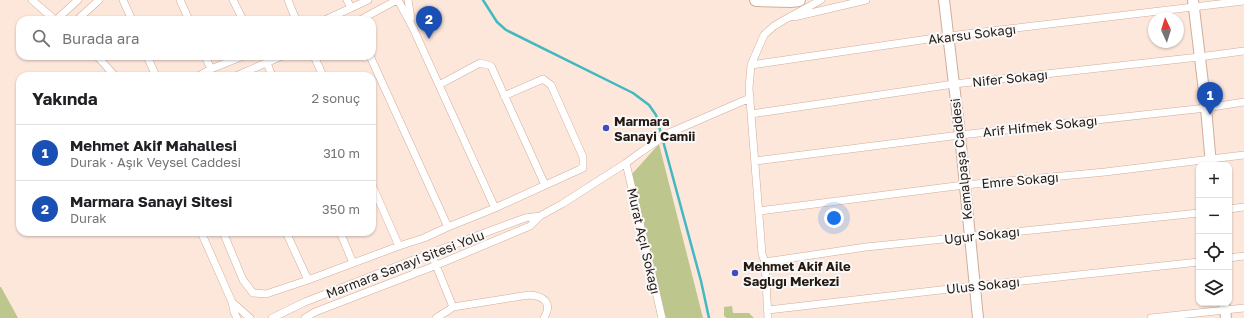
<!DOCTYPE html>
<html lang="tr">
<meta charset="utf-8">
<style>
:root{--surface:#fff;--page:#f6f6f6;--text:#202124;--muted:#757577;--line:#e0e0e0;--accent:#db2777}
body{margin:0;font-family:"Golos Text",sans-serif;background:var(--page);color:var(--text)}
.controls{position:absolute;right:12px;bottom:12px;display:grid;overflow:hidden;border-radius:8px;box-shadow:0 1px 3px #0004}
.controls button{width:36px;height:36px;display:grid;place-items:center;padding:0;border:0;border-bottom:1px solid var(--line);background:var(--surface);color:var(--text);font:20px sans-serif}
.compass{position:absolute;left:1148px;top:12px;width:36px;height:36px;border-radius:50%;background:var(--surface);box-shadow:0 1px 3px #0004;rotate:356deg}
.you{position:absolute;left:834px;top:218px;width:14px;height:14px;margin:-10px;border:3px solid #fff;border-radius:50%;background:#1a73e8;box-shadow:0 0 0 6px #1a73e833}
.badge{display:grid;place-items:center;width:26px;height:26px;border-radius:50%;background:var(--accent);color:#fff;font-size:13px;font-weight:700}
.pin{position:absolute;translate:-50% -33px;filter:drop-shadow(0 1px 2px #0008)}
.pin::after{content:'';position:absolute;top:21px;width:14px;height:12px;background:inherit;clip-path:polygon(0 0,100% 0,50% 100%)}
.list{margin:0;padding:0;list-style:none}
h2{display:flex;justify-content:space-between;align-items:center;height:52px;margin:0;padding:0 16px;font-size:17px}
h2 small{font-size:13px;font-weight:400;color:var(--muted)}
.list li{display:grid;grid-template-columns:26px 1fr auto;gap:12px;align-items:center;box-sizing:border-box;height:56px;padding:0 16px;border-top:1px solid var(--line)}
.list b{display:block;font-size:15px;white-space:nowrap}
.list p{margin:0;font-size:13px;white-space:nowrap;color:var(--muted)}
.list em{font-size:13px;font-style:normal;color:var(--muted)}
.icon{flex:none;width:22px;height:22px;fill:none;stroke:currentColor;stroke-width:2;stroke-linecap:round;stroke-linejoin:round}
.map{position:relative;flex:none;width:1244px;height:318px;overflow:hidden}
.search{position:absolute;background:var(--surface);box-shadow:0 1px 3px #0004;left:16px;top:16px;width:360px;height:44px;display:flex;align-items:center;gap:10px;box-sizing:border-box;padding:0 14px;border-radius:12px;color:var(--muted);font-size:15px}
.panel{position:absolute;background:var(--surface);box-shadow:0 1px 3px #0004;left:16px;top:72px;width:360px;height:164px;border-radius:12px}
.map>svg:first-child{display:block}
.green{fill:#bdc68d}
.lines{fill:none;stroke-linecap:round;stroke-linejoin:round}
.stream{stroke:#42b8c0;stroke-width:2.5}
.street-casing{stroke:#d1ad9a;stroke-width:8}
.secondary-casing{stroke:#d1ad9a;stroke-width:12}
.primary-casing{stroke:#d1ad9a;stroke-width:14}
.street{stroke:#fff;stroke-width:7}
.secondary{stroke:#fff;stroke-width:10}
.primary{stroke:#fff;stroke-width:12}
.poi-dot{fill:#404bbf;stroke:#f9f9f9;stroke-width:1.5}
.labels{text-anchor:middle;stroke-width:4;stroke-linejoin:round;paint-order:stroke}
.street-label{font-size:13px;fill:#261912;stroke:#f9f9f9}
.poi-label{font-size:13px;font-weight:bold;fill:#261912;stroke:#f9f9f9;text-anchor:start}
</style>
<div class="map">
<svg width="1244" height="318" viewBox="0 0 1244 318">
<rect width="100%" height="100%" fill="#fde7db"/>
<!-- green -->
<path class="green" d="M659,144L703,318H666L632,174Z
M0,287H1L18,318H0Z
M732,306L733,313H749L754,318H727L724,316V307Z"/>
<g class="lines">
<!-- stream -->
<path class="stream" d="M483,0L497,22L506,30L633,93L649,105L656,115L701,281L709,318"/>
<!-- street casing -->
<g class="street-casing">
<path id="street" d="M32,0L55,20
M123,0L132,20
M180,0L189,20
M233,0L243,20
M288,0L296,20
M347,0L351,8
M398,0L413,28L495,208
M408,0L411,18
M794,17L866,0
M56,20L78,0
M77,20L99,0
M325,20L368,0
M360,20L397,0
M97,56L115,76
M147,56L156,76
M205,56L211,69
M314,56L323,76
M370,56L448,227
M267,63L272,76
M751,65L949,36L1244,1
M198,76L211,69L243,56
M236,76L282,56
M439,85L480,63L491,66L545,185
M751,114L954,84L1199,57L1244,51
M755,161L960,135L1206,108L1244,102
M626,163L662,318
M372,185L399,246
M1229,209L1244,207
M759,211L964,185L1105,172L1244,155
M201,232L232,302L234,312L237,318
M223,232L243,280L253,293L266,294L308,280L399,246L424,238L448,227L495,208L583,168V157L551,85L543,79L504,96
M286,232L308,280
M340,232L353,263
M431,253L453,307L449,310L436,318
M1229,258L1244,256
M765,262L866,247L1199,213
M232,302L250,318
M453,307L529,295C544,296 553,303 544,318
M768,310L975,286L1199,262
M272,318L305,302L431,253L525,218L540,216
M305,318L315,312L437,265L530,226L540,216L562,204L626,163L641,152L669,133L750,98
M768,318L765,262L762,254L749,88L751,65L764,35L774,26L784,20L821,0
M1151,318L1244,308"/>
</g>
<!-- secondary casing -->
<g class="secondary-casing">
<path id="secondary" d="M944,0L960,135L978,318
M1193,0L1206,108L1211,165
M1224,303L1226,318"/>
</g>
<!-- primary casing -->
<g class="primary-casing">
<path id="primary" d="M756,0L791,1L799,0"/>
</g>
<!-- street -->
<use href="#street" class="street"/>
<!-- secondary -->
<use href="#secondary" class="secondary"/>
<!-- primary -->
<use href="#primary" class="primary"/>
</g>
<!-- markers -->
<g class="poi-dot">
<circle cx="606" cy="128" r="4"/>
<circle cx="735" cy="273" r="4"/>
</g>
<g class="labels">
<!-- street labels -->
<g class="street-label">
<text transform="translate(972 34) rotate(-7)" y="5">Akarsu Sokağı</text>
<text transform="translate(1010 78) rotate(-6)" y="5">Nifer Sokağı</text>
<text transform="translate(1040 126) rotate(-6)" y="5">Arif Hifmek Sokağı</text>
<text transform="translate(961 159) rotate(-96)" y="5">Kemalpaşa Caddesi</text>
<text transform="translate(1020 180) rotate(-5)" y="5">Emre Sokağı</text>
<text transform="translate(982 235) rotate(-6)" y="5">Uğur Sokağı</text>
<text transform="translate(644 241) rotate(77)" y="5">Murat Açıl Sokağı</text>
<text transform="translate(405 264) rotate(-21)" y="5">Marmara Sanayi Sitesi Yolu</text>
<text transform="translate(983 285) rotate(-6)" y="5">Ulus Sokağı</text>
</g>
<!-- poi labels -->
<g class="poi-label">
<text x="614" y="126">Marmara<tspan x="614" dy="15">Sanayi Camii</tspan></text>
<text x="743" y="271">Mehmet Akif Aile<tspan x="743" dy="15">Sağlığı Merkezi</tspan></text>
</g>
</g>
</svg>
<div class="controls">
<button>+</button>
<button>−</button>
<button><svg class="icon" aria-label="locate" viewBox="0 0 24 24"><circle cx="12" cy="12" r="6"/><path d="M12 2v4M12 18v4M2 12h4M18 12h4"/></svg></button>
<button><svg class="icon" aria-label="layers" viewBox="0 0 24 24"><path d="M12 4l9 5-9 5-9-5zM3 14l9 5 9-5"/></svg></button>
</div>
<svg class="compass" viewBox="-18 -18 36 36"><path d="M0-13l5 13h-10z" fill="#e53935"/><path d="M0 13l5-13h-10z" fill="#757577"/></svg>
<div class="you"></div>
<div class="pin badge" style="left:1210px;top:115px;background:#1a4fb4">1</div>
<div class="pin badge" style="left:429px;top:39px;background:#1a4fb4">2</div>
<div class="search"><svg class="icon" aria-label="search" viewBox="0 0 24 24"><circle cx="10" cy="10" r="6"/><path d="M15 15l6 6"/></svg>Burada ara</div>
<section class="panel">
<h2>Yakında<small>2 sonuç</small></h2>
<ul class="list">
<li><span class="badge" style="background:#1a4fb4">1</span><div><b>Mehmet Akif Mahallesi</b><p>Durak · Aşık Veysel Caddesi</p></div><em>310 m</em></li>
<li><span class="badge" style="background:#1a4fb4">2</span><div><b>Marmara Sanayi Sitesi</b><p>Durak</p></div><em>350 m</em></li>
</ul>
</section>
</div>
